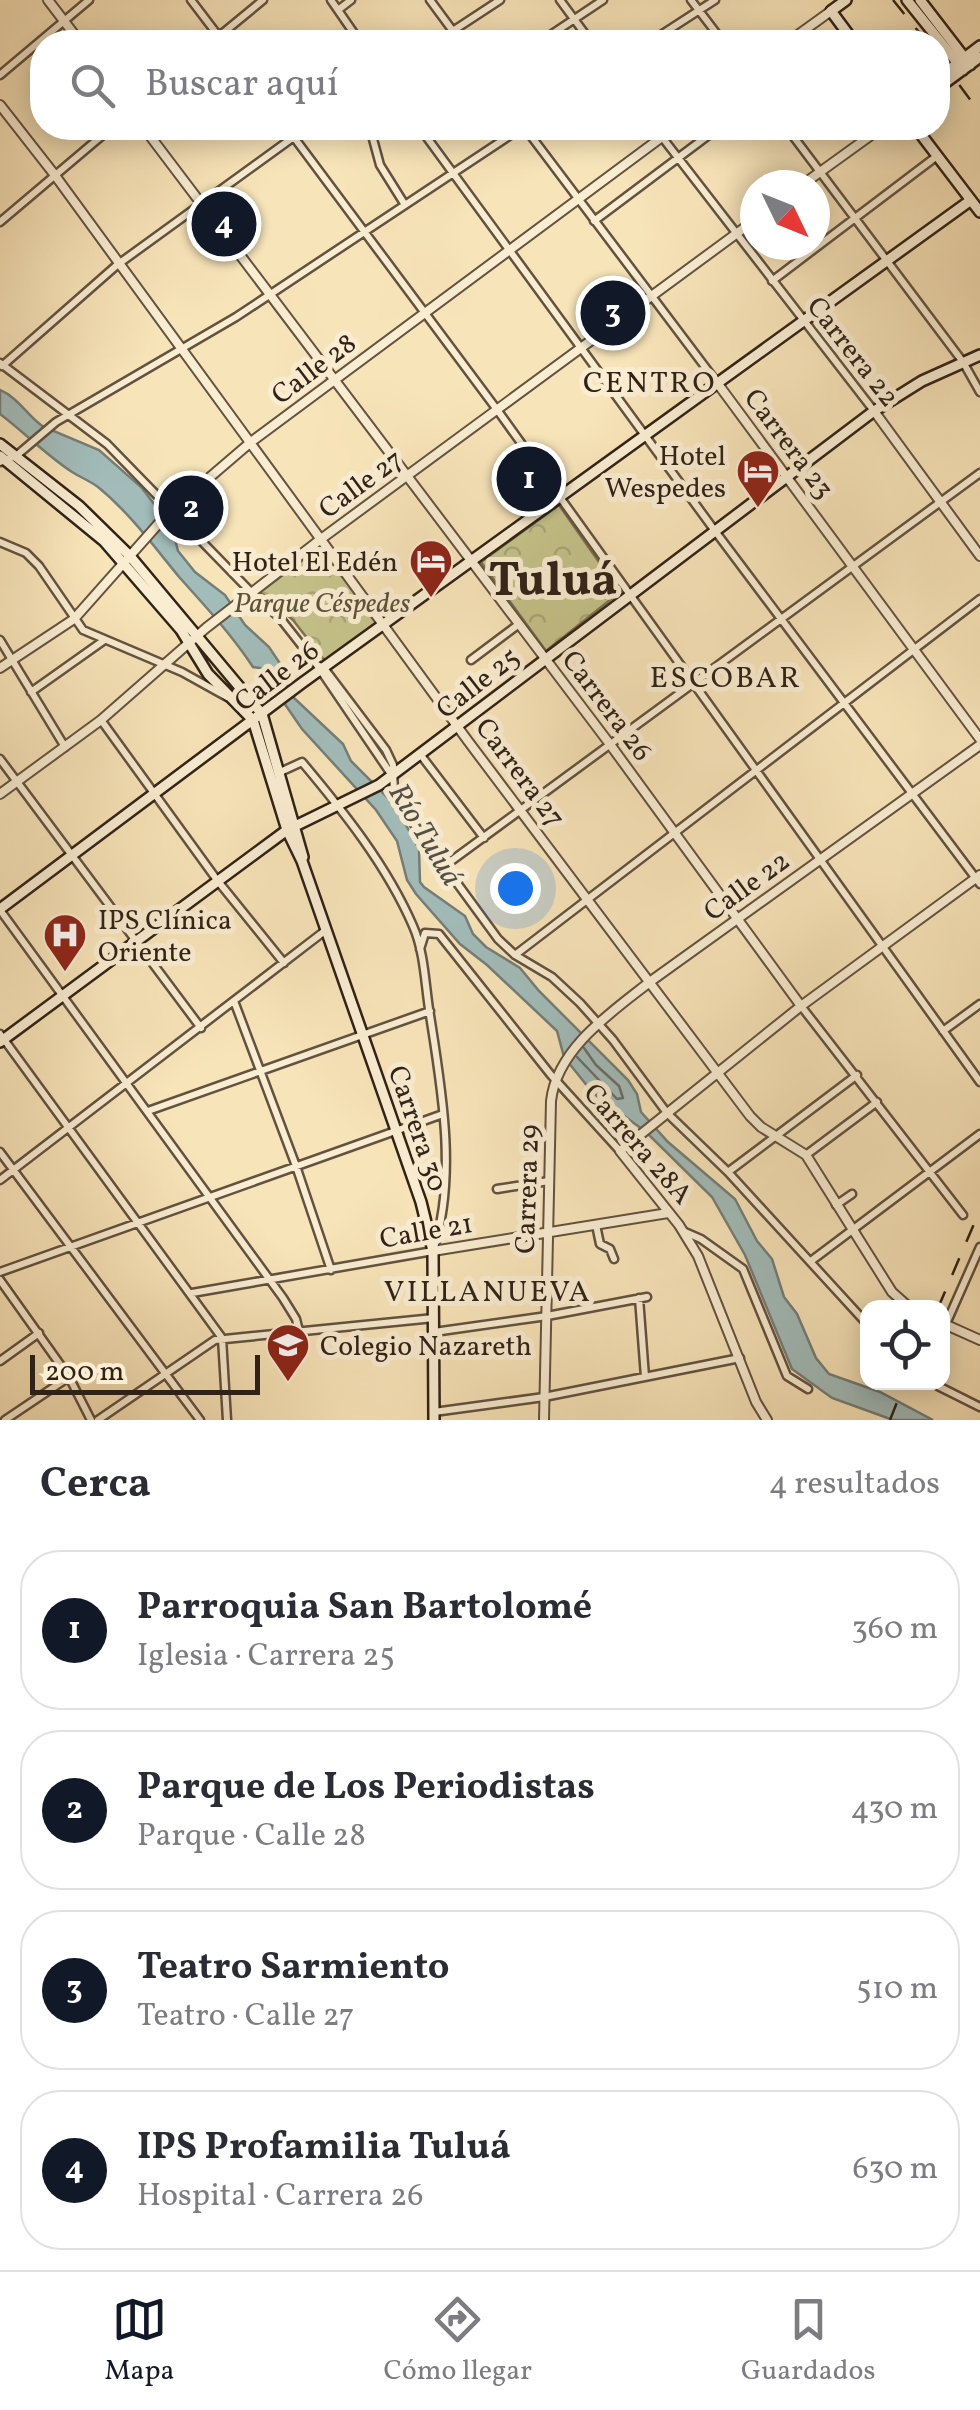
<!DOCTYPE html>
<html lang="es">
<meta charset="utf-8">
<style>
:root{--surface:#fff;--page:#f7f7f7;--text:#2b2b33;--muted:#7c7c81;--line:#e1e1e2;--accent:#111827}
body{margin:0;font-family:Vollkorn,serif;background:var(--page);color:var(--text)}
.controls{position:absolute;right:30px;bottom:30px;display:grid;overflow:hidden;border-radius:20px;box-shadow:0 5px 25px #0003}
.controls button{width:90px;height:90px;display:grid;place-items:center;padding:0;border:0;border-bottom:2px solid var(--line);background:var(--surface);color:var(--text);font:50px sans-serif}
.compass{position:absolute;left:740px;top:170px;width:90px;height:90px;border-radius:50%;background:var(--surface);box-shadow:0 5px 25px #0003;rotate:133deg}
.scale{position:absolute;left:30px;bottom:25px;width:230px;box-sizing:border-box;padding-left:10px;border:5px solid #302216;border-top:0;font-size:28px;line-height:35px;white-space:nowrap;color:#302216;-webkit-text-stroke:8px #faedd2;paint-order:stroke}
.you{position:absolute;left:515px;top:888px;width:35px;height:35px;margin:-25px;border:8px solid #fff;border-radius:50%;background:#1a73e8;box-shadow:0 0 0 15px #1a73e833}
.badge{display:grid;place-items:center;width:65px;height:65px;border-radius:50%;background:var(--accent);color:#fff;font-size:32px;font-weight:700}
.pin{position:absolute;translate:-50% -50%;border:5px solid #fff;box-shadow:0 2px 10px #0006}
.list{margin:0;padding:0;list-style:none}
h2{display:flex;justify-content:space-between;align-items:center;height:130px;margin:0;padding:0 40px;font-size:42px}
h2 small{font-size:32px;font-weight:400;color:var(--muted)}
.list li{display:grid;grid-template-columns:65px 1fr auto;gap:30px;align-items:center;box-sizing:border-box;height:160px;margin:0 20px 20px;padding:0 20px;border:2px solid var(--line);border-radius:40px}
.list b{display:block;font-size:38px;white-space:nowrap}
.list p{margin:0;font-size:32px;white-space:nowrap;color:var(--muted)}
.list em{font-size:32px;font-style:normal;color:var(--muted)}
.icon{flex:none;width:55px;height:55px;fill:none;stroke:currentColor;stroke-width:2;stroke-linecap:round;stroke-linejoin:round}
.map{position:relative;flex:none;width:980px;height:1420px;overflow:hidden}
.search{position:absolute;background:var(--surface);box-shadow:0 5px 25px #0003;left:30px;right:30px;top:30px;height:110px;display:flex;align-items:center;gap:25px;box-sizing:border-box;padding:0 35px;border-radius:40px;color:var(--muted);font-size:38px}
.sheet{height:850px;background:var(--surface)}
nav{display:flex;justify-content:space-around;align-items:center;box-sizing:border-box;height:140px;border-top:2px solid var(--line);background:var(--surface);font-size:28px;color:var(--muted)}
nav a{display:grid;justify-items:center;gap:5px}
nav .on{color:var(--accent)}
.map>svg:first-child{display:block}
.park{fill:url(#park-crowns);stroke:#7a7250;stroke-width:2.5}
.water{fill:#a2bcba;stroke:#747e78;stroke-width:2.5}
.lines{fill:none;stroke-linecap:round;stroke-linejoin:round}
.shore{stroke:#696f68;stroke-width:2.5}
.minor-casing{stroke:#62523f;stroke-width:11}
.tertiary-casing{stroke:#62523f;stroke-width:12}
.secondary-casing{stroke:#302216;stroke-width:14}
.minor{stroke:#faedd2;stroke-width:6}
.tertiary{stroke:#faedd2;stroke-width:8}
.secondary{stroke:#faedd2;stroke-width:9}
.rail{stroke:#302216;stroke-width:2.5;stroke-dasharray:18 18;stroke-linecap:butt}
.labels{text-anchor:middle;stroke-width:10;stroke-linejoin:round;paint-order:stroke}
.street-label{font-size:28px;fill:#302216;stroke:#faedd2}
.poi-label{font-size:28px;fill:#302216;stroke:#faedd2;text-anchor:end}
.park-label{font-size:28px;font-style:italic;fill:#5d5239;stroke:#faedd2}
.neighbourhood-label{font-size:30px;letter-spacing:2.5px;fill:#302216;stroke:#faedd2}
.water-label{font-size:30px;font-style:italic;fill:#525047;stroke:#faedd2}
.town-label{font-size:48px;font-weight:bold;fill:#302216;stroke:#faedd2}
</style>
<div class="map">
<svg width="980" height="1420" viewBox="0 0 980 1420">
<defs>
<pattern id="park-crowns" width="20" height="18" patternUnits="userSpaceOnUse" patternTransform="scale(2.5)"><rect width="20" height="18" fill="#c5c28a"/><path d="M2 6a3 3 0 1 1 6 0M12 15a3 3 0 1 1 6 0" fill="none" stroke="#aaa676"/></pattern>
</defs>
<rect width="100%" height="100%" fill="#f8e4b9"/>
<filter id="stains"><feTurbulence type="fractalNoise" baseFrequency=".002" numOctaves="4"/><feColorMatrix values="0 0 0 0 .2 0 0 0 0 .09 0 0 0 0 .02 0 0 0 .5 -.17"/></filter>
<radialGradient id="worn" r=".72"><stop offset=".6" stop-color="#630" stop-opacity="0"/><stop offset="1" stop-color="#630" stop-opacity=".3"/></radialGradient>
<!-- park -->
<path class="park" d="M559,505L620,592L546,651L481,562Z
M323,545L378,623L325,661L293,620L260,592Z"/>
<!-- water -->
<path class="water" d="M0,390C19,398 29,418 44,427L99,450L141,487L172,527L178,551L195,572L225,595L245,625L269,647L293,683L294,698L343,744L351,761L395,805L419,849L420,882L424,887L465,916L473,934L486,947L520,968L539,991L628,1080L637,1094L641,1112L668,1142L735,1199L757,1241L772,1259L784,1297L797,1314L816,1358L829,1374L880,1392L933,1420H893L832,1398L792,1369L745,1255L712,1197L646,1132L593,1093L564,1057L557,1031L487,965L460,944L416,894L407,880L397,841L376,810L302,729L260,668L253,667C231,634 206,607 180,578C155,548 130,513 98,487C90,481 80,477 72,472C46,455 25,433 0,414Z"/>
<g class="lines">
<!-- shore -->
<path class="shore" d="M577,1057L617,1099L623,1098L619,1086L596,1065L584,1048"/>
<!-- minor casing -->
<g class="minor-casing">
<path id="minor" d="M191,0L223,42
M331,0L360,42
M430,0L461,42
M560,0L591,42
M691,0L723,42
M338,10L351,0
M212,42L263,0
M436,42L500,0
M540,42L603,0
M650,42L715,0
M0,75L89,0
M287,128L498,411L980,1082
M370,128L380,165L405,205
M420,128L715,531L980,884
M525,128L718,384
M655,128L874,411
M787,128L963,362L980,392
M594,221L718,128
M0,222L111,128
M772,281L937,156
M0,363L107,444L252,593L280,618L317,665L391,774
M2,366L117,265L306,128
M0,462L16,456L56,422L236,317L521,128
M0,542L26,553L39,566L83,630L182,672L227,697
M0,640L65,747
M471,660L519,624
M317,665L324,668L386,750L393,765L394,797L498,939L515,955L552,977L580,1003L613,1040L667,1113L728,1172L868,1325
M31,692L103,641
M101,720L217,880L284,963
M420,754L484,838
M0,759L201,1028
M443,867L980,473
M0,910L283,1298L296,1319L299,1331
M420,949L425,933L439,934L551,1075L620,1151
M515,955L980,599
M234,1001L296,1166L331,1270
M801,1006L963,1215
M943,1031L980,1004
M0,1034L222,1338L227,1420
M148,1111L430,1011
M0,1152L200,1420
M806,1155L877,1102
M728,1172L857,1075
M0,1180L326,930
M497,1189L549,1181
M836,1205L852,1194
M596,1225L600,1244L610,1249L614,1259
M685,1232L701,1239L743,1269L787,1376L808,1389
M811,1261L980,1134
M0,1272L443,1114
M0,1280L69,1377L91,1420
M192,1293L433,1251C458,1175 441,1086 429,1009C425,982 424,951 413,926C387,866 344,812 302,762L278,773
M639,1298L645,1377
M434,1332L547,1316L647,1297
M942,1333L980,1247
M0,1361L39,1333
M930,1382L980,1407
M434,1412L544,1397L740,1358
M5,1420L69,1377
M98,1420L215,1340L434,1318"/>
</g>
<!-- tertiary casing -->
<g class="tertiary-casing">
<path id="tertiary" d="M48,0L80,42
M788,42L831,11
M0,105L54,174L468,741L750,1116L761,1127L806,1155L892,1292L910,1308
M144,128L609,743L801,1006
M802,185L881,128
M718,384L980,739
M874,411L980,556
M0,668L74,619L168,513L251,442L674,128
M0,794L101,720L206,628L321,539L755,220
M433,1251L668,1213
M942,1323L980,1340
M544,1420L551,1101C557,1048 613,1011 651,981L980,745
M767,1420L756,1402L698,1256L679,1225L620,1151L801,1006L980,875"/>
</g>
<!-- secondary casing -->
<g class="secondary-casing">
<path id="secondary" d="M846,0L831,11L854,42
M907,0L963,70
M920,0L970,65
M938,78L980,46
M938,88L980,57
M916,128L980,212
M0,444L79,506L129,555L262,714L303,857
M0,456L104,541L181,630L208,674L253,720L287,830L302,861L421,1202L433,1251L434,1420
M0,909L302,683L971,200
M0,1042L287,830L379,785L874,411L922,381L980,355"/>
</g>
<!-- minor -->
<use href="#minor" class="minor"/>
<!-- tertiary -->
<use href="#tertiary" class="tertiary"/>
<!-- secondary -->
<use href="#secondary" class="secondary"/>
<!-- rail -->
<path class="rail" d="M893,0L927,42
M938,56L980,113
M938,1308L980,1210
M890,1420L905,1382"/>
</g>
<!-- icons -->
<defs>
<g id="hotel-pin" transform="scale(2.25)"><path d="M0 17L-7.5 6A9.5 9.5 0 1 1 7.5 6Z" fill="#8f2418" stroke="#faedd2"/><path d="M-6-4.5h1.5V1H6V5H4.5V3h-9V5H-6ZM-4 0a1.8 1.8 0 1 1 3.6 0ZM.5 0V-2.5h3Q6-2.5 6 0Z" fill="#fff"/></g>
<g id="hospital-pin" transform="scale(2.25)"><path d="M0 17L-7.5 6A9.5 9.5 0 1 1 7.5 6Z" fill="#8f2418" stroke="#faedd2"/><path d="M-5-5h3v3.5h4V-5h3V5h-3V1.5h-4V5h-3Z" fill="#fff"/></g>
<g id="school-pin" transform="scale(2.25)"><path d="M0 17L-7.5 6A9.5 9.5 0 1 1 7.5 6Z" fill="#8f2418" stroke="#faedd2"/><path d="M0-5L7-2L0 1L-7-2ZM-4 1L0 2.5L4 1V4Q0 6-4 4Z" fill="#fff"/></g>
</defs>
<g fill-rule="evenodd">
<use href="#hotel-pin" x="758" y="471"/>
<use href="#hotel-pin" x="431" y="561"/>
<use href="#hospital-pin" x="65" y="935"/>
<use href="#school-pin" x="288" y="1345"/>
</g>
<g class="labels">
<!-- street labels -->
<g class="street-label">
<text transform="translate(854 351) rotate(52)" y="10">Carrera 22</text>
<text transform="translate(313 368) rotate(-37)" y="10">Calle 28</text>
<text transform="translate(790 443) rotate(53)" y="10">Carrera 23</text>
<text transform="translate(360 483) rotate(-36)" y="10">Calle 27</text>
<text transform="translate(276 675) rotate(-37)" y="10">Calle 26</text>
<text transform="translate(477 682) rotate(-38)" y="10">Calle 25</text>
<text transform="translate(608 705) rotate(53)" y="10">Carrera 26</text>
<text transform="translate(521 772) rotate(53)" y="10">Carrera 27</text>
<text transform="translate(746 885) rotate(-36)" y="10">Calle 22</text>
<text transform="translate(419 1128) rotate(71)" y="10">Carrera 30</text>
<text transform="translate(639 1143) rotate(49)" y="10">Carrera 28A</text>
<text transform="translate(526 1189) rotate(-88)" y="10">Carrera 29</text>
<text transform="translate(426 1230) rotate(-10)" y="10">Calle 21</text>
</g>
<!-- poi labels -->
<g class="poi-label">
<text x="726" y="465">Hotel<tspan x="726" dy="32">Wespedes</tspan></text>
<text x="398" y="571">Hotel El Edén</text>
<text x="98" y="929" text-anchor="start">IPS Clínica<tspan x="98" dy="32">Oriente</tspan></text>
<text x="320" y="1355" text-anchor="start">Colegio Nazareth</text>
</g>
<!-- park labels -->
<g class="park-label">
<text x="322" y="612">Parque Céspedes</text>
</g>
<!-- neighbourhood labels -->
<g class="neighbourhood-label">
<text x="650" y="392">CENTRO</text>
<text x="726" y="687">ESCOBAR</text>
<text x="488" y="1301">VILLANUEVA</text>
</g>
<!-- water labels -->
<g class="water-label">
<text transform="translate(426 834) rotate(59)" y="10">Río Tuluá</text>
</g>
<!-- town labels -->
<g class="town-label">
<text x="553" y="595">Tuluá</text>
</g>
</g>
<rect width="100%" height="100%" filter="url(#stains)"/>
<rect width="100%" height="100%" fill="url(#worn)"/>
</svg>
<div class="controls">
<button><svg class="icon" aria-label="locate" viewBox="0 0 24 24"><circle cx="12" cy="12" r="6"/><path d="M12 2v4M12 18v4M2 12h4M18 12h4"/></svg></button>
</div>
<svg class="compass" viewBox="-18 -18 36 36"><path d="M0-13l5 13h-10z" fill="#e53935"/><path d="M0 13l5-13h-10z" fill="#7c7c81"/></svg>
<div class="scale">200 m</div>
<div class="you"></div>
<div class="pin badge" style="left:529px;top:479px">1</div>
<div class="pin badge" style="left:191px;top:508px">2</div>
<div class="pin badge" style="left:613px;top:313px">3</div>
<div class="pin badge" style="left:224px;top:224px">4</div>
<div class="search"><svg class="icon" aria-label="search" viewBox="0 0 24 24"><circle cx="10" cy="10" r="6"/><path d="M15 15l6 6"/></svg>Buscar aquí</div>
</div>
<section class="sheet">
<h2>Cerca<small>4 resultados</small></h2>
<ul class="list">
<li><span class="badge">1</span><div><b>Parroquia San Bartolomé</b><p>Iglesia · Carrera 25</p></div><em>360 m</em></li>
<li><span class="badge">2</span><div><b>Parque de Los Periodistas</b><p>Parque · Calle 28</p></div><em>430 m</em></li>
<li><span class="badge">3</span><div><b>Teatro Sarmiento</b><p>Teatro · Calle 27</p></div><em>510 m</em></li>
<li><span class="badge">4</span><div><b>IPS Profamilia Tuluá</b><p>Hospital · Carrera 26</p></div><em>630 m</em></li>
</ul>
</section>
<nav>
<a class="on"><svg class="icon" aria-label="map" viewBox="0 0 24 24"><path d="M3 6l6-2 6 2 6-2v14l-6 2-6-2-6 2zM9 4v14M15 6v14"/></svg>Mapa</a>
<a><svg class="icon" aria-label="directions" viewBox="0 0 24 24"><path d="M12 3l9 9-9 9-9-9zM9 14v-3h6M13 9l2 2-2 2"/></svg>Cómo llegar</a>
<a><svg class="icon" aria-label="saved" viewBox="0 0 24 24"><path d="M7 4h10v16l-5-4-5 4z"/></svg>Guardados</a>
</nav>
